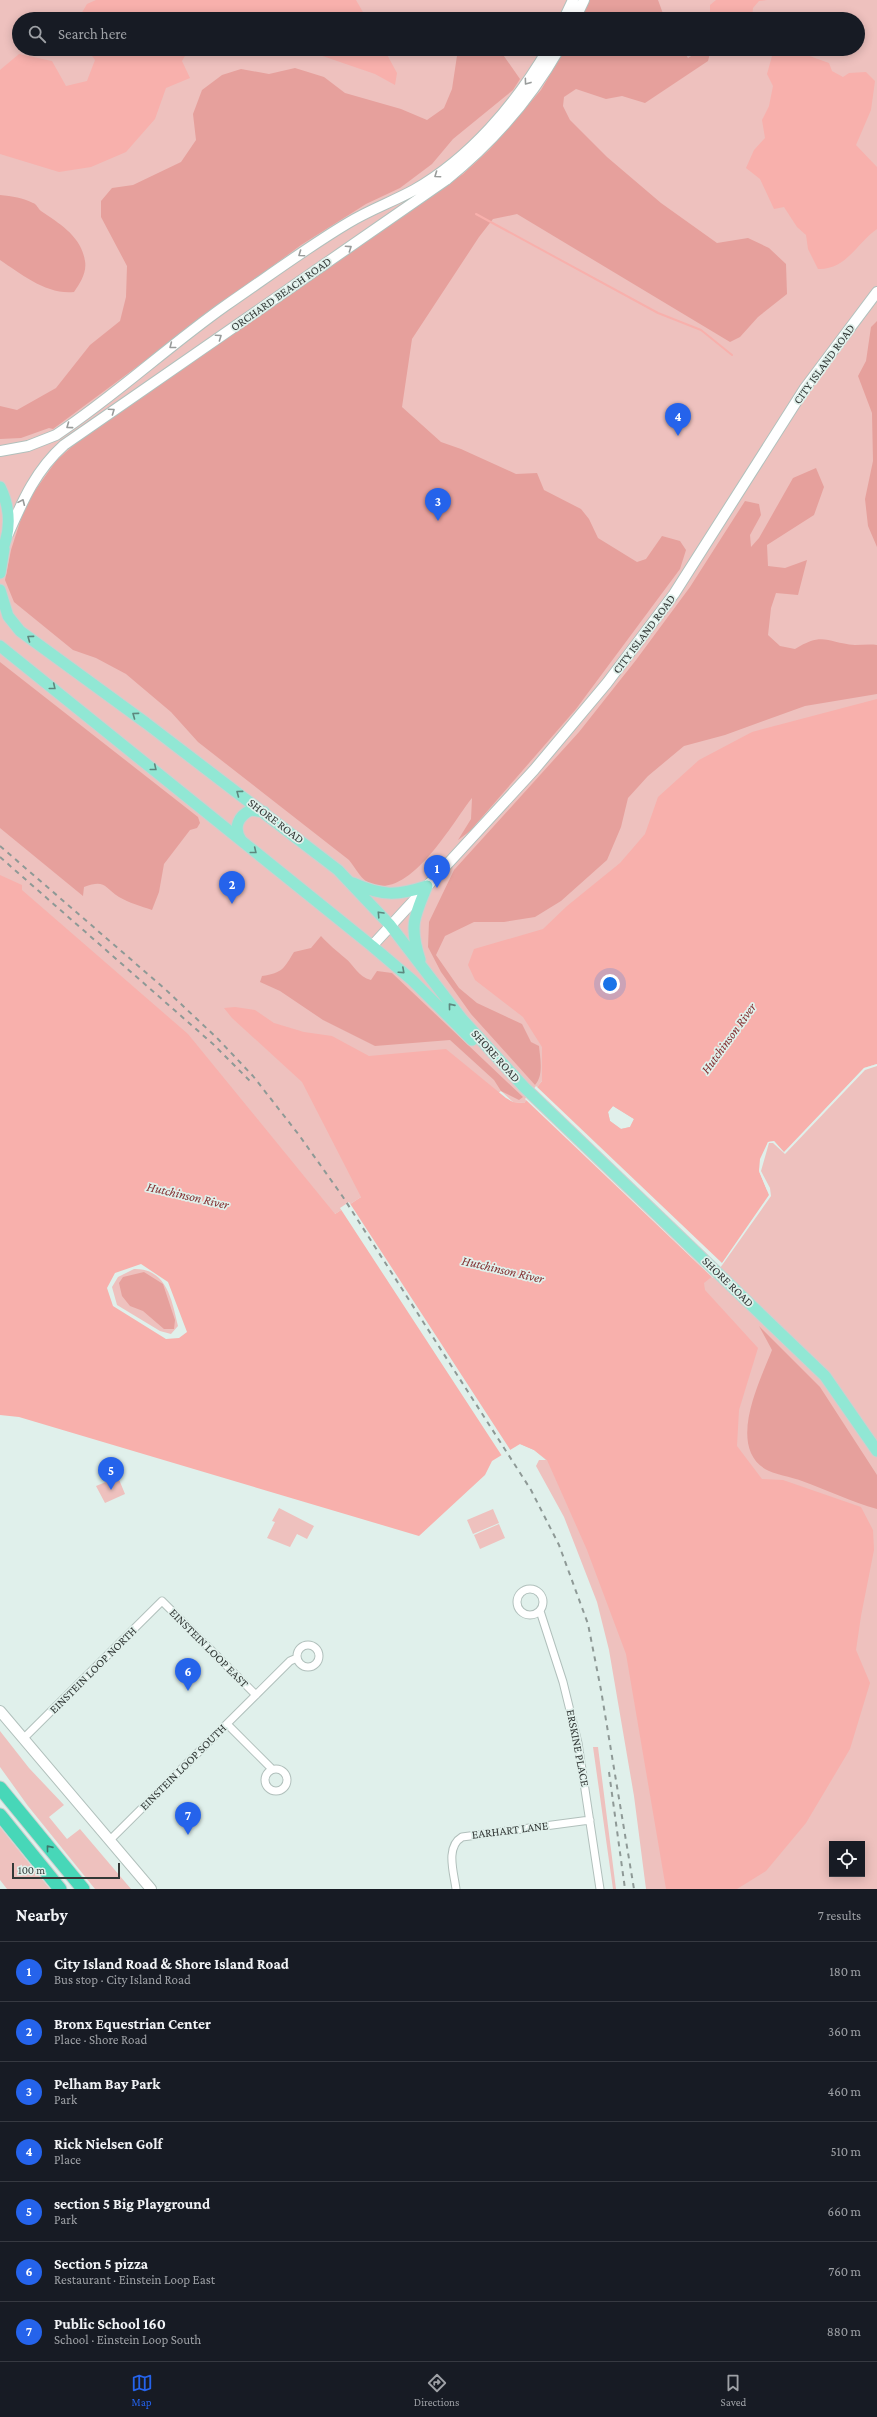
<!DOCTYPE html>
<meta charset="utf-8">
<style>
:root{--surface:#171b24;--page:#20242c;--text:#f1f3f6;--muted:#9ea1a6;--line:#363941;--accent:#2563eb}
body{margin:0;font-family:"Crimson Pro",serif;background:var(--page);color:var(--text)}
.controls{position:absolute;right:12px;bottom:12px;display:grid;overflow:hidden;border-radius:0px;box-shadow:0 2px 10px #0003}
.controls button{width:36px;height:36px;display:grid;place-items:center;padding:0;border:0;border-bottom:1px solid var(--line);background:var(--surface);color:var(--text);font:20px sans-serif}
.scale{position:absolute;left:12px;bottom:10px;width:108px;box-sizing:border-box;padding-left:4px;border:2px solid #333937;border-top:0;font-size:11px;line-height:14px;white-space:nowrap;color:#333937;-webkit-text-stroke:3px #e0f0eb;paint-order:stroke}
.you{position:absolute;left:610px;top:984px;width:14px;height:14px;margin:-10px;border:3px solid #fff;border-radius:50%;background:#1a73e8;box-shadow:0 0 0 6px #1a73e833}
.badge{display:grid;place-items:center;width:26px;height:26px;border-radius:50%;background:var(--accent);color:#fff;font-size:13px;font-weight:700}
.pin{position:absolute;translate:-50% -33px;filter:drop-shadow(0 1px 2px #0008)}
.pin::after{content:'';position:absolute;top:21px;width:14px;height:12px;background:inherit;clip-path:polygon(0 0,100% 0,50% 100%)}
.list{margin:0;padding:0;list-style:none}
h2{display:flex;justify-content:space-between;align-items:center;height:52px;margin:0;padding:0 16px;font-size:17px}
h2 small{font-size:13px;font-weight:400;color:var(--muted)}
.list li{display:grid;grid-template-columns:26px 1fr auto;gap:12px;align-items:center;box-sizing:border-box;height:60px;padding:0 16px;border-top:1px solid var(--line)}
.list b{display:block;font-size:15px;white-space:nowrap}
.list p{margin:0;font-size:13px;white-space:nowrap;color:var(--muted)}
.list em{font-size:13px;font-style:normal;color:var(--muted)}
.icon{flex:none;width:22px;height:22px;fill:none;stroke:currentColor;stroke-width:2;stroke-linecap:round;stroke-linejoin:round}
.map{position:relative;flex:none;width:877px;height:1889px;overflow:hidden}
.search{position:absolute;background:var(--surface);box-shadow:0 2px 10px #0003;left:12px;right:12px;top:12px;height:44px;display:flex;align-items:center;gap:10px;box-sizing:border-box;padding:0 14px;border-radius:22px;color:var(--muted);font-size:15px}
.sheet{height:472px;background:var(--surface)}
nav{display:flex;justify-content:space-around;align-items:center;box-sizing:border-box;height:56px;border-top:1px solid var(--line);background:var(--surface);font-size:11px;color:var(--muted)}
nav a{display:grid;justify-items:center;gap:2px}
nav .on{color:var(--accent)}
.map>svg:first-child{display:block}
.green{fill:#eec1be;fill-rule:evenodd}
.forest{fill:#e6a09c}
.water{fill:#f8b0ac;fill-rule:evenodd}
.pier{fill:#e0f0eb}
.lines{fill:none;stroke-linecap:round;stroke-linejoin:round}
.stream{stroke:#f8b0ac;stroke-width:2}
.street-casing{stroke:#b1c0bc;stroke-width:9}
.secondary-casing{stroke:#b1c0bc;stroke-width:12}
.primary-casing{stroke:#cecfcf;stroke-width:13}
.highway-casing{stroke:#cecfcf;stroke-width:15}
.street{stroke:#fff;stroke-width:7}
.secondary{stroke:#fff;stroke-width:10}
.primary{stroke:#91e7d4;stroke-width:11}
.highway{stroke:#47d7b8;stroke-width:13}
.rail{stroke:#8e9996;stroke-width:2;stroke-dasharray:5 5;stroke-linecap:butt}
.oneway{stroke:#999c9b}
.oneway2{stroke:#5d877e}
.oneway3{stroke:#3b786b}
.labels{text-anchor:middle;stroke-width:3.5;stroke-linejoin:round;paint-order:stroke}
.street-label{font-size:12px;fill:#333937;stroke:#e0f0eb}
.water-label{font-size:13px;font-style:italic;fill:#822f30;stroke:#e0f0eb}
</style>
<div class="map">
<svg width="877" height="1889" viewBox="0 0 877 1889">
<rect width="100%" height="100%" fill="#e0f0eb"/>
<!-- green -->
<path class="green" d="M0,0H877V722L637,1119L628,1130L622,1131L542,1081L524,1103L513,1102L501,1091L361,1197L335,1214L0,1189ZM19,19H858V49H19ZM613,1106L634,1119L630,1127L621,1129L610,1121L608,1112Z
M877,1064V1889H646L634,1796L609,1650L597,1602L564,1517L536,1466L539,1460H546L534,1450L520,1444L621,1389L768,1188L759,1171L768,1142L774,1141L784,1152L864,1068ZM832,1844H862V1874H832Z
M134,1269C167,1268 172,1301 178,1326L171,1334L160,1331L117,1305L112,1287L118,1277Z
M118,1477L125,1494L105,1503L96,1486Z
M279,1508L314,1526L307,1539L297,1534L290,1547L267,1538L275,1522L272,1521Z
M493,1509L499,1523L473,1534L467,1520Z
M499,1524L505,1538L480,1549L474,1535Z
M0,1731L29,1768L64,1805L49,1817L67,1839L80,1829L131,1889H95L28,1806L0,1767Z
M593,1747H598L616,1889H613Z
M0,1827L50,1889H7L0,1880Z"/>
<!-- forest -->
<path class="forest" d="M590,0H658L665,19H580Z
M458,49H499L520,79L513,90L453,139L432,164L400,188L366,204L301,245L53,429L49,428L21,438L0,439V406L17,410L56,388L90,345L120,321L126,297L127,266L101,217V201L112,188L133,185L181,162L196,140L193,114L202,90L222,75L241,69L269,74L295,68L324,77L345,93L401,109L427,120L444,108L452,89Z
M565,49H682L688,58L702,49H711L708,61L645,103L622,96L606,99L576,89L564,97L563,106L570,120L607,157L661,203L717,243L748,238L769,248L786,264L787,294L758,317L740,337L730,342L517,214L493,219L479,237L412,339L402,407L441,442L461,449L516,474L537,473L544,490L581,509L589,519L598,538L637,562L646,559L662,536L680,541L686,550L680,569L576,709L470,831L458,840L471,819L472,798C453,821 407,907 366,881C360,877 354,866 349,860L198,742L171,712L126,674L96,658L73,650L14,602L5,580L11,550L26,503L56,461L78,441L463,174L489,150L541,90Z
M0,195C12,196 23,198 33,203C37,204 38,209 41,211C60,224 81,236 85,261C87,273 80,283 74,292C47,295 21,274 0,260Z
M877,321V547L868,526L865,499L873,461L872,413L858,376L866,361L871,327Z
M816,468L824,487L814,515L767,545L768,566L785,568L807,560L798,595L776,593L771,608L768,635L780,646L795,649C824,631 827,643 855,645C862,645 870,644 877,645V694L805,706L725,735L684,746L648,776L628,798L621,827L607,860L561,901L535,917L504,922H474L445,936L436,955L459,988L477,1003L522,1024L531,1042L539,1046C540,1058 544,1075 535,1085L471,1014L441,972L428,947L429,922L454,870L579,732L636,660L690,587L745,501L759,504L761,515L750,535L751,547L759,538L793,478Z
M0,662L198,817L200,823L197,828L190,830L164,864L159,892L152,910C141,906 129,903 119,897C104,887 105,879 84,887L83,896L0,828Z
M321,936C329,945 336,950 345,958C354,965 358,977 371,980L377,971L392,973L523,1097L519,1100L501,1091L494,1080L450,1040L375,1046L323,1020L280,991L260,982L262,976C283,973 284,968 294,952L311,948Z
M144,1272L163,1284L175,1320L174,1329H164L143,1311L130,1306L122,1296L119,1283L123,1277Z
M759,1326L820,1387L877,1475V1509C852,1502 827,1490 802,1481C792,1477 773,1474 765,1469C727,1445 760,1381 772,1350Z"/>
<!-- water -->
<path class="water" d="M96,0H356L367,19H78L87,4Z
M716,0H767L759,1L753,8L752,19L744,17L742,19H710V5Z
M87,49H189L182,61L190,78L166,88L155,119L126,152L91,167L59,172L0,154V70L19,54L52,61L66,86L87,81L95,60Z
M302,49H384L397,73L395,85L375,74Z
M768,49H800L804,54L829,63L832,71L843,77L849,73L866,72L875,81L871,110L856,145L877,167V229C857,243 846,270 818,269L808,249L806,235L797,227L784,207L774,209L760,179L746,168L754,150L765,138L762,120L769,106L773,86L767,74L772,56Z
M877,699V1064L864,1068L784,1153L774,1141L768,1142L759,1171L769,1195L714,1275L704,1283L705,1290L758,1348L739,1410L737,1446L762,1479L783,1480L861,1507L873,1530L874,1550L861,1616L856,1650L870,1683L850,1749L806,1823L766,1871L737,1889H666L626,1654L587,1550L547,1460L534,1450L520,1444L492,1461L485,1475L419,1536L19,1417L0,1415V875L22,885V890L188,1034L335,1214L361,1197L302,1082L232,1018L224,1008L235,1007L255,1010L274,1023L304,1032L332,1036L369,1056L446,1049L506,1098L513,1102L524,1103L542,1081V1047L523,1017L475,980L468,965L474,949L543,929L567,906L620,863L645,834L658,797L699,760L752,732ZM613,1106L634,1119L630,1127L621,1129L610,1121L608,1112ZM141,1264L168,1282L187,1332L179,1338L166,1339L113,1306L107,1288L115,1273Z"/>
<!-- pier -->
<path class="pier" d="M877,1064V1066L865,1070L785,1154L773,1143H769L761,1171L770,1188L771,1196L713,1278L525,1099L536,1086L722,1263L769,1195L759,1171L760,1159L768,1142L774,1141L784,1152L864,1068Z
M349,1202L511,1451L502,1456L340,1208Z"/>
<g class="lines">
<!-- stream -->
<path class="stream" d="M476,214L658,313L701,330L732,355"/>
<!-- street casing -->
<g class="street-casing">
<path id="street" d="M517 1602a13 13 0 1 1 26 0a13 13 0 1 1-26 0Z
M540,1611L563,1682L578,1743L600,1889
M297 1656a11 11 0 1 1 22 0a11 11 0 1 1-22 0Z
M227,1724L272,1769
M23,1739L162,1601L256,1695
M265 1780a11 11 0 1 1 22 0a11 11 0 1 1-22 0Z
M110,1840L290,1661L297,1658
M456,1889C454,1873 445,1847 462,1837L590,1820"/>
</g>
<!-- secondary casing -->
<g class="secondary-casing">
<path id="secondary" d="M564,19L573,0
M575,19L584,0
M0,451L28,446L56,435C115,396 167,347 225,306C266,278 306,248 348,223C369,210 392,202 414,190C470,158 516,104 548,49
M8,534C23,500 36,470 64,445L446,180C492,143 530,100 559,49
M372,946L534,770L607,683L674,594L805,388L877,292
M0,1711L151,1889"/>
</g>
<!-- primary casing -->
<g class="primary-casing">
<path id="primary" d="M0,487C11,509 11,533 0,555
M0,573L4,549
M0,590L8,616L20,631L146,723L338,870L390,925L462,1019L524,1087L825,1376L877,1451
M0,646L372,946L412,980L472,1040
M241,840C233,828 238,816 251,810L264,812
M353,883C382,896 397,896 427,886
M420,960C409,926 414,917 427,886"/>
</g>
<!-- highway casing -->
<g class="highway-casing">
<path id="highway" d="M0,1788L83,1889
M0,1815L60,1889"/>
</g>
<!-- street -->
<use href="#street" class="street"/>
<!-- secondary -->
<use href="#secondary" class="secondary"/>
<!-- primary -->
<use href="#primary" class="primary"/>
<!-- highway -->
<use href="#highway" class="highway"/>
<!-- rail -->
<path class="rail" d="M0,846L165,989L217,1038L253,1076L299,1135L343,1197L531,1490L559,1545L588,1624L601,1690L634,1889
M0,857L213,1044L250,1081
M609,1772L625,1889"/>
</g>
<!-- one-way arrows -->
<defs><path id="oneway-chevron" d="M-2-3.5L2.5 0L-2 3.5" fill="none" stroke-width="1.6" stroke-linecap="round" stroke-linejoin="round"/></defs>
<g class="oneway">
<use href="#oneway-chevron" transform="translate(527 82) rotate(126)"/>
<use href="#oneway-chevron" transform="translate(437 175) rotate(145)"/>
<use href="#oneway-chevron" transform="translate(349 248) rotate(-34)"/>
<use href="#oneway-chevron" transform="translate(301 254) rotate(145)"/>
<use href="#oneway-chevron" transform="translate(219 337) rotate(-35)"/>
<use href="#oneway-chevron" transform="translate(172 346) rotate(142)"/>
<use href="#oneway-chevron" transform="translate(112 411) rotate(-35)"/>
<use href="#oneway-chevron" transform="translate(69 426) rotate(144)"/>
<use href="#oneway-chevron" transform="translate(22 502) rotate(-66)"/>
</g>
<g class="oneway2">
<use href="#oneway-chevron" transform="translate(30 638) rotate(-144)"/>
<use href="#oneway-chevron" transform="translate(53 687) rotate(39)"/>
<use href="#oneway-chevron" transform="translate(135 715) rotate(-144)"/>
<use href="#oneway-chevron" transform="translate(154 768) rotate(39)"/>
<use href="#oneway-chevron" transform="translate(239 793) rotate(-143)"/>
<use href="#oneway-chevron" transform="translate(254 851) rotate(39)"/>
<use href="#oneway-chevron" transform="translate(380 914) rotate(-133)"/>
<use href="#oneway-chevron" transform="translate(402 971) rotate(42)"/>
<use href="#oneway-chevron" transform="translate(451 1006) rotate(-129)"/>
</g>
<use class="oneway3" href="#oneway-chevron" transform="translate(49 1848) rotate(-129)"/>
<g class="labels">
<!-- street labels -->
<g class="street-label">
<text transform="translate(281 294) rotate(-35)" y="4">ORCHARD BEACH ROAD</text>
<text transform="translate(824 364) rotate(-54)" y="4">CITY ISLAND ROAD</text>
<text transform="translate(644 634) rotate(-53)" y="4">CITY ISLAND ROAD</text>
<text transform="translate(276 821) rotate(37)" y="4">SHORE ROAD</text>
<text transform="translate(496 1056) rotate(48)" y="4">SHORE ROAD</text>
<text transform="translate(728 1282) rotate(44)" y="4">SHORE ROAD</text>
<text transform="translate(209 1648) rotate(45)" y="4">EINSTEIN LOOP EAST</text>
<text transform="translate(93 1670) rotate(-45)" y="4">EINSTEIN LOOP NORTH</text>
<text transform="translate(578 1748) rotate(79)" y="4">ERSKINE PLACE</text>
<text transform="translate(183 1767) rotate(-45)" y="4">EINSTEIN LOOP SOUTH</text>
<text transform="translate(510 1830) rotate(-7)" y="4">EARHART LANE</text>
</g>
<!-- water labels -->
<g class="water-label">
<text transform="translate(728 1038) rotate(-54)" y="5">Hutchinson River</text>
<text transform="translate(188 1195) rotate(13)" y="5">Hutchinson River</text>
<text transform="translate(503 1269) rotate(13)" y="5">Hutchinson River</text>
</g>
</g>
</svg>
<div class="controls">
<button><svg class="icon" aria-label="locate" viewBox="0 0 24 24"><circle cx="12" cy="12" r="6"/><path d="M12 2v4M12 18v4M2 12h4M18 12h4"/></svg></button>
</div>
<div class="scale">100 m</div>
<div class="you"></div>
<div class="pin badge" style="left:437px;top:888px">1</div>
<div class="pin badge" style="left:232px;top:904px">2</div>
<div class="pin badge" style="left:438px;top:521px">3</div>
<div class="pin badge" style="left:678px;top:436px">4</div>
<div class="pin badge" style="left:111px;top:1490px">5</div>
<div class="pin badge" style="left:188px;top:1691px">6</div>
<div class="pin badge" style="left:188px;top:1835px">7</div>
<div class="search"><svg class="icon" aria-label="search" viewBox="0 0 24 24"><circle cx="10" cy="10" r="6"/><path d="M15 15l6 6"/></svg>Search here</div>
</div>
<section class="sheet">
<h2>Nearby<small>7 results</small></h2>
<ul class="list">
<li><span class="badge">1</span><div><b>City Island Road &amp; Shore Island Road</b><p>Bus stop · City Island Road</p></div><em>180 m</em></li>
<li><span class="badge">2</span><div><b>Bronx Equestrian Center</b><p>Place · Shore Road</p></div><em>360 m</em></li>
<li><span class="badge">3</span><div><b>Pelham Bay Park</b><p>Park</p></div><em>460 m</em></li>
<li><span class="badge">4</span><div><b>Rick Nielsen Golf</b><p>Place</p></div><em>510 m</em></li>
<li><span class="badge">5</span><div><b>section 5 Big Playground</b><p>Park</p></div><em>660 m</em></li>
<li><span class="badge">6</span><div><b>Section 5 pizza</b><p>Restaurant · Einstein Loop East</p></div><em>760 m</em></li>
<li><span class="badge">7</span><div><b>Public School 160</b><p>School · Einstein Loop South</p></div><em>880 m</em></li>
</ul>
</section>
<nav>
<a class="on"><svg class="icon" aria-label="map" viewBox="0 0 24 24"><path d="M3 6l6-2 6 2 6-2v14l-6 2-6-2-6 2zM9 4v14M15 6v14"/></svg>Map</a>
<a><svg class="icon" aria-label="directions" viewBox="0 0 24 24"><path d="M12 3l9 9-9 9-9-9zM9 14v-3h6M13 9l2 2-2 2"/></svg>Directions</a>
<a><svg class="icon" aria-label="saved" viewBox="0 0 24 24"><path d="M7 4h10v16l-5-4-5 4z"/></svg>Saved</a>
</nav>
